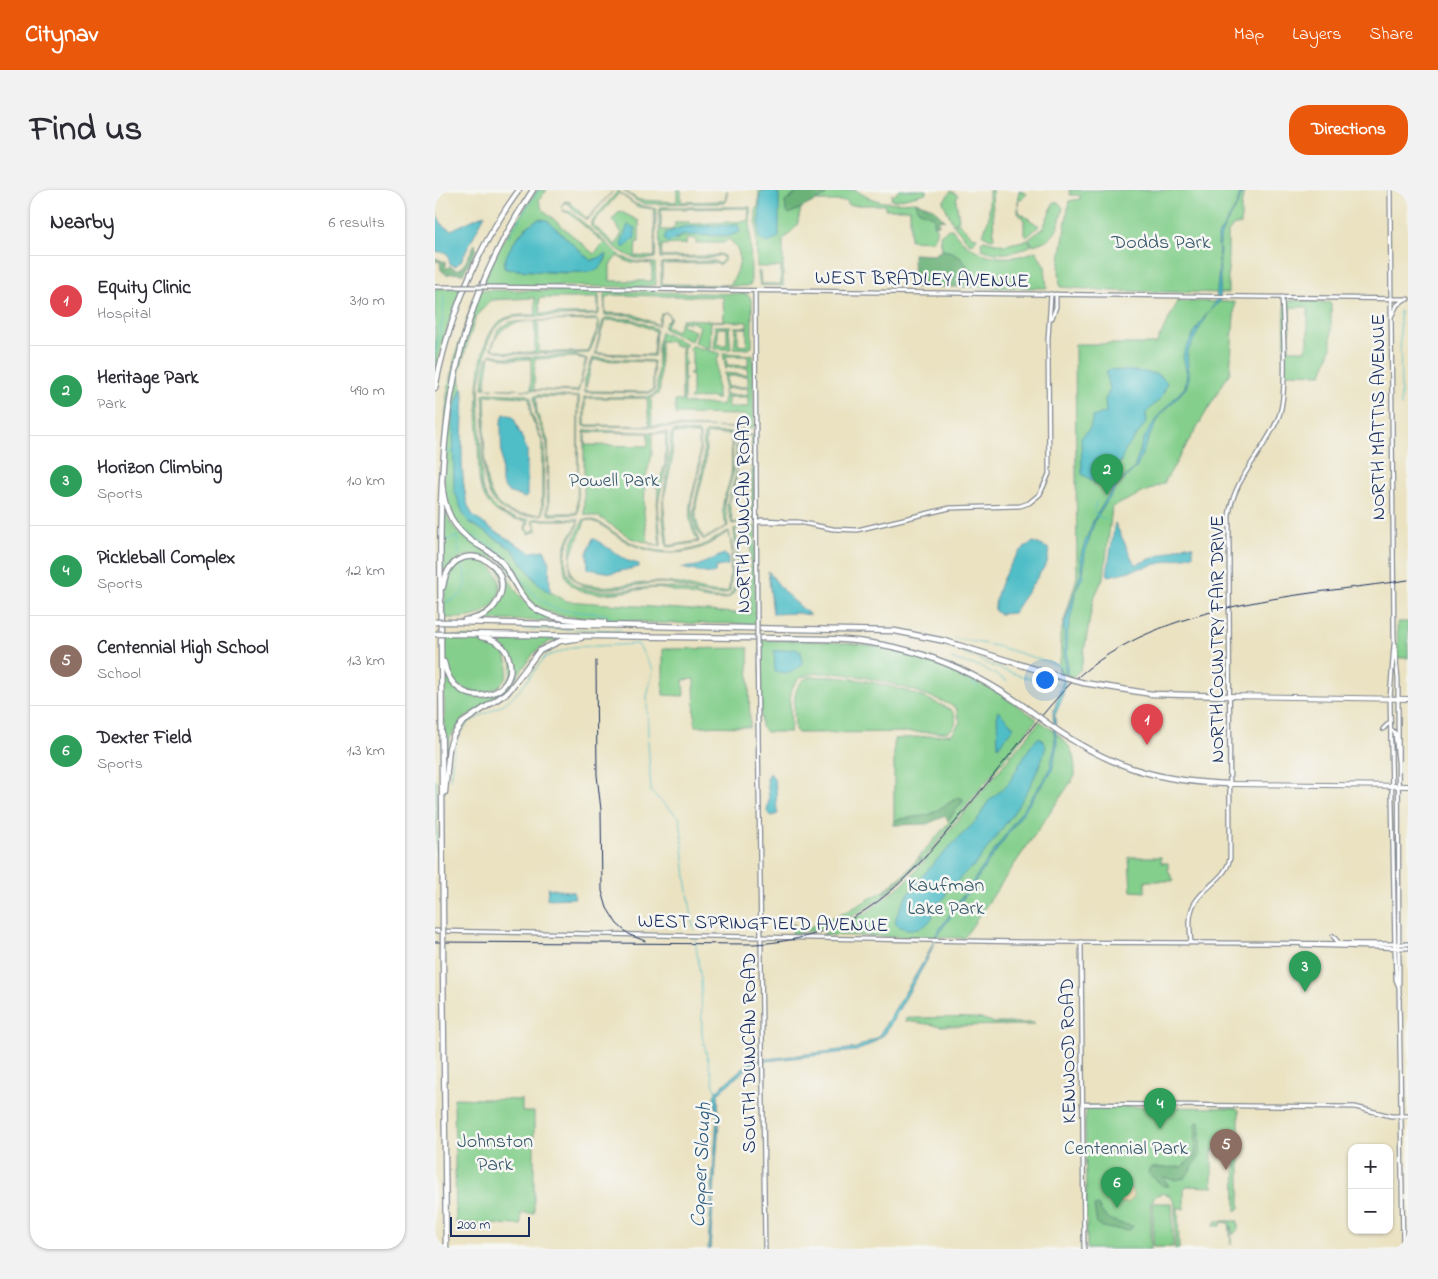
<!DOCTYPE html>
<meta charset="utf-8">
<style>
:root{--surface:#fff;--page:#f2f2f3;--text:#2b2b33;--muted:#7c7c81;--line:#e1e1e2;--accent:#ea580c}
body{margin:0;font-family:"Indie Flower",sans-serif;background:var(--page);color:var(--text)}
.controls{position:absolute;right:15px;bottom:15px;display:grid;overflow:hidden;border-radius:10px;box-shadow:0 1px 4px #0004}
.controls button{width:45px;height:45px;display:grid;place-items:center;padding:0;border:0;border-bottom:1px solid var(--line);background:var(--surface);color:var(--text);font:25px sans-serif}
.scale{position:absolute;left:15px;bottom:12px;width:80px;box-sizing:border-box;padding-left:5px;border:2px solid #1b2f5e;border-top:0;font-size:14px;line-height:18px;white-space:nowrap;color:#1b2f5e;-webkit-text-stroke:4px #f6f6f2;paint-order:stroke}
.you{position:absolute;left:609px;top:489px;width:18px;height:18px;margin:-12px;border:4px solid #fff;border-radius:50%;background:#1a73e8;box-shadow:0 0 0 8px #1a73e833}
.badge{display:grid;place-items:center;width:32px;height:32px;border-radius:50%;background:var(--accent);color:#fff;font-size:16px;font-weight:700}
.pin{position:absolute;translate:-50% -41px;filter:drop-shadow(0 1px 2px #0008)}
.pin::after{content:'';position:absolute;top:26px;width:18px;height:15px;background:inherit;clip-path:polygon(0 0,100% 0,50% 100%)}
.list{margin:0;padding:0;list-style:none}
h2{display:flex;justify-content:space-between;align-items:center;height:65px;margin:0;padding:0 20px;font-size:21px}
h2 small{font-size:16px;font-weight:400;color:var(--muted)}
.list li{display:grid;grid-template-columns:32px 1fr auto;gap:15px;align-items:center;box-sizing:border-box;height:90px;padding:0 20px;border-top:1px solid var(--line)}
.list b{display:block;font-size:19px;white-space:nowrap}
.list p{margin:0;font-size:16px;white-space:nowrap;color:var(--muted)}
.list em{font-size:16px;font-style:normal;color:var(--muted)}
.map{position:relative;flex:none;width:973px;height:1059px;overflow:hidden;border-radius:20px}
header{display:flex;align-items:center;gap:30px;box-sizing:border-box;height:70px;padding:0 25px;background:var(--accent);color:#fff}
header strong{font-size:24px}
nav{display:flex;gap:28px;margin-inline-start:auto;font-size:18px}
.intro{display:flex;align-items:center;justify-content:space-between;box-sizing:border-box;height:120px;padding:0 30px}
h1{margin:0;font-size:35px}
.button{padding:12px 22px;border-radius:20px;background:var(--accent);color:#fff;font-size:18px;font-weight:700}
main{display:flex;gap:30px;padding:0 30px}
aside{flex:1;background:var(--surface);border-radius:20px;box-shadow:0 1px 4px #0004}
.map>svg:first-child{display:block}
.green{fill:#84cf8c;stroke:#507f75;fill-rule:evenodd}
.forest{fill:#6bb278;stroke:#43706b}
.sand{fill:#eeda9e;stroke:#84847e}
.water{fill:#50bec7;stroke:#367692}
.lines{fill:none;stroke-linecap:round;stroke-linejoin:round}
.stream{stroke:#50bec7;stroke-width:1}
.secondary-casing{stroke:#828890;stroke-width:5.5}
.primary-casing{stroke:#828890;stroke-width:6}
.highway-casing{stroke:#828890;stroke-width:7}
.secondary{stroke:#fff;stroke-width:3}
.primary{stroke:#fff;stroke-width:4}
.highway{stroke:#fff;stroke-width:4.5}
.rail{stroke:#1b2f5e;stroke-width:1}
.secondary-bridge-casing{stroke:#828890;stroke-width:5.5;stroke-linecap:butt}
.highway-bridge-casing{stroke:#828890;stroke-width:7;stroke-linecap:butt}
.secondary-bridge{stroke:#fff;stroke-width:3}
.highway-bridge{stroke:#fff;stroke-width:4.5}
.labels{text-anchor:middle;stroke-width:5;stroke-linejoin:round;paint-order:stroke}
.park-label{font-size:20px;fill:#35576a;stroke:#f6f6f2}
.street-label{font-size:20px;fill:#1b2f5e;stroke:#f6f6f2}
.water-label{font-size:21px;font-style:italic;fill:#2b5a7e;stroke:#f6f6f2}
</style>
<header>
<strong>Citynav</strong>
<nav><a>Map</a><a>Layers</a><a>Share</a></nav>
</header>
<div class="intro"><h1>Find us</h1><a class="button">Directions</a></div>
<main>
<aside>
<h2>Nearby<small>6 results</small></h2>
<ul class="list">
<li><span class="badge" style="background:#e0444e">1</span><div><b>Equity Clinic</b><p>Hospital</p></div><em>310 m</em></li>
<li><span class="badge" style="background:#2e9e5b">2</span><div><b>Heritage Park</b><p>Park</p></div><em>490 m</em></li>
<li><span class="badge" style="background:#2e9e5b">3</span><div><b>Horizon Climbing</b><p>Sports</p></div><em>1.0 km</em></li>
<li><span class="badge" style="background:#2e9e5b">4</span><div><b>Pickleball Complex</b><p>Sports</p></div><em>1.2 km</em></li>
<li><span class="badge" style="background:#8d6e63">5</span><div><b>Centennial High School</b><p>School</p></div><em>1.3 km</em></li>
<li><span class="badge" style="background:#2e9e5b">6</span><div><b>Dexter Field</b><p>Sports</p></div><em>1.3 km</em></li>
</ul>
</aside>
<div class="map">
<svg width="973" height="1059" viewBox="0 0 973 1059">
<rect width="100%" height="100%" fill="#f6f6f2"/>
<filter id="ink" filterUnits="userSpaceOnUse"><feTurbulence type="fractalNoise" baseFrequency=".02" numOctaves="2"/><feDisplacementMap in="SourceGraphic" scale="10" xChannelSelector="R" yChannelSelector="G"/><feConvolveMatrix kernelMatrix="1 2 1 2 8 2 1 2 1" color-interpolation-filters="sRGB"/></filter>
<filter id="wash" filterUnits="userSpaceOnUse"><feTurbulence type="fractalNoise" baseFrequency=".0096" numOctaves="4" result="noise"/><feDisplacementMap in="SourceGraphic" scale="20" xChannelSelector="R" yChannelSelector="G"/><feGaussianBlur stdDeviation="1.12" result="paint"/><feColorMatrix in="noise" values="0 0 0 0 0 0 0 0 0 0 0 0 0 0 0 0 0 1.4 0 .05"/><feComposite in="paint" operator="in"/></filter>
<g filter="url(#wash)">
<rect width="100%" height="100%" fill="#eae2c1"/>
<!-- green -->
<path class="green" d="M102,0H112L104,10L107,19L159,64L169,53L134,23L128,21L126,16L130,11L135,12L152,29L179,0L152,30L138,20L134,13H129L127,18L130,21L136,22L187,67L202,72L220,73L221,95L203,97L46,95L61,62ZM112,31L156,71L172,64L170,71L158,81L130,83L71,79C70,64 81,46 93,36C97,33 107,32 112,31ZM182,66L193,72L217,74V91H175V75Z
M188,0L204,10L242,12V0H246V12L290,11L292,0V10L290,13L211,14L202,11Z
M324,0H421C441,15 458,13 481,12L483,19L499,27L502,43L498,51L475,50V19H450V15H413V11H377L390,6L393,0L359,21L366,18L362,36L348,50V96L325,95L323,81L325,82L326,94H346V77H322L321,24V18L323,17Z
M464,0H491V3L462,10H456L457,4L459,6Z
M554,0H557L559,48L556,49L548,45L554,27Z
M584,0L592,4L583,12L584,22L604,36L592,47L589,43V30L583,23Z
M634,0H809L806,18V35H799L793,42V103L679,101L625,97L624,77L634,11L645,9V5H635Z
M183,1L200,14L221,19L220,68C193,75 175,52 156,36V32ZM184,3L203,17L219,19L220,67L200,66L201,52H204V31L185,21L177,30L187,43L181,55L157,34Z
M516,1L523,5L521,10L524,30L518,34L508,12Z
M619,12H623L628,18C622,41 623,48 598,55L594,49L608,38Z
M226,17H315L316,94L312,96H226V73L279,71L284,74L289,69L285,65L275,68H225L224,20ZM314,18L313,31L256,34L255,32H240V36L236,40H226V19ZM279,36H296L289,46C277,43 248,42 239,51L231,43L248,37ZM252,48L261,49V53H289L293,49C311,61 305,80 295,95L227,94V74L279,73L285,75L289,71V66L284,64L278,66L226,67L227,55L251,54Z
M523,32L537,46L542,47L539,53L535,54L519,35Z
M514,39H517C536,67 570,74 601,61L610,77L612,98L540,97C535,79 528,62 507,60L505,45Z
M549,50L569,55L593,50L597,55C581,63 564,67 547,59L546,52Z
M0,98H26L8,150L0,183Z
M42,100L161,101L164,104V123L162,125L78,127L70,130L59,139L53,152L44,196L47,297L53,310L66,323L83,329H93L94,331L91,338L95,343L101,338L97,331L100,329H143C144,338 138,343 134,351C128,364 129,387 141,396C174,408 204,394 237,398C256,400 274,412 293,407C308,396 300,355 299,339L317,334L320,337V434L223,433L127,426L110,421L96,412L63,365L31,344L19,331L10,304L8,266L12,205L21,163ZM100,108L101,125C88,125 74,124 64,132C34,157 44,251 44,288C47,316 66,329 92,331L90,339L94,344L101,341L99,330H143C142,338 136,343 133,350C128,361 127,381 133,391C150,415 199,398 222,398C240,399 283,417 296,406C307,398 304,352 300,339L316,335L315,424L131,411L104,395L77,359L34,332L18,221L27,197L24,182L41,126L56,110ZM163,108V124H105L104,108Z
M172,101L312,104L315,107L317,113V157L313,159L299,158L301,139L299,137H312V132L276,131L275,159L260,153L265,136L255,131L254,133L248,131L247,135L259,141L261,140L256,151L229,139V134L235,128L231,122L227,124L223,136L195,125H170L169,104ZM176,105L288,107L289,131L247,129L242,141L230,136L236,128L231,122L226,124L223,135L198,124L170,123V109ZM303,138H312V156L303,155Z
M856,110L896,113V158L887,184L851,183L849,182L850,116ZM857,117H871L873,119V152L870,160H854L855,119Z
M743,111L800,112L795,182L729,293L677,317L669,386L658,410L646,479L638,487L625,484L623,474L626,466L625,445L642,387L640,154H721Z
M171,128L197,129L221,139L219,166L160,164L168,131ZM170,130L197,131L220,141L218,165L160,163Z
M160,129L164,131V139L154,163L73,164L56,159L63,140L75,132ZM163,130L162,140L153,162H104L103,131ZM100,131V162L75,163L57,159C63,135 78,132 100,131Z
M279,136H296L294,139L296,159H279L281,139ZM283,138H292V155H283Z
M226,142L252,154L248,159L251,174H249V189H251L249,192V213L287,215L290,204L288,203H292V205H313V198H293L292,200H288L290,199V185L288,183L312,185L313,178L292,177L291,180L288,163L318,165L319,238L149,236V207H215L222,202L223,154ZM225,151H238L239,156H247V211H240V224L312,225V238L217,236L216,208L223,204L225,199ZM291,166H313V176L292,175ZM292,186H313V197H292ZM293,207H313V217H293ZM150,208H212L214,236L150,235Z
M257,156L284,163V167L282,168V207L284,209H280V207L255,209L257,206V186L254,183H257V162L254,159Z
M55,164L73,168L141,165L152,169L143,202L48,198L50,177ZM55,165L75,170L96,169V200L50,198ZM141,167L151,169L143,201L99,200L100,169Z
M158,168L218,171L219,201L215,203L150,202V189ZM158,170L218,172V200L214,202L150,201Z
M51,203L93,205L96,208V222L109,255L108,324C27,337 54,255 48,205ZM50,205L94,207L96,226L107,251V324C96,324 83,326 73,321C38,306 53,236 50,205Z
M102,205L144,207L142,324L115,325L113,323L112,253L101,226L99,207ZM101,207H143V323H114L113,251L102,223Z
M151,240L232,243V271L223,313L226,356L196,348L164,327L149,324V241ZM150,242L213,243V256L150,255ZM217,243L231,244L230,274L224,293L210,289L217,265ZM210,294L223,297L222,321L225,356L213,353L209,323Z
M239,241L263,242L265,245V276L256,314L258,333L264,352L233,357C230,353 231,348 230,343C223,308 236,278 236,244ZM238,243L264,244C264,254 265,265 264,275C259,306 246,320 263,351L233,356L228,311L237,271Z
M272,242L297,243L298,284L289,313L293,336L269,350C249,329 265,300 268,276C270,266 268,255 269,245ZM271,244H296C296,257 298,272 296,285C292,306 282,313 292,336L269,349C252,321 266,303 270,276C272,265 270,254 271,244Z
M304,243L319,245L320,326L318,330L297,334L292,315L301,285V245ZM302,245H317V329L298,333L294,313L302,286Z
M7,312C17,351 37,346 61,369C67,375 71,383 75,391C90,417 104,426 133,431L42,430C99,404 49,330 8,384Z
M149,329C165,329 174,340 186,347C211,363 244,367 271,354C279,350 286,344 294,341L298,360L295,401C282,412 244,394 227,393C203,392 149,411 135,384L136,355ZM150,330C164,330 172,340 184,347C209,364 242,368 270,356C278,352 286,346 294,342L297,360L294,399L291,402C272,405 256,395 237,393C205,389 175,403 143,392C123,374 146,349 150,330Z
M39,368C65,373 75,404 52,420C40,429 24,428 10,428C9,403 7,372 39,368Z
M962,432H973V468H963Z
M10,446C24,447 40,446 53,450C61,452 66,458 70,465C87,502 28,519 13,481C9,471 10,457 10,446Z
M129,447L114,452L99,463L70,503L28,529L15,548L10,573L9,481C44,543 109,480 58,448Z
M325,450C393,451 461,451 524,480C552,493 577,512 602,529L487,671L484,667L514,632L513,630L529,610L524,607L494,625L459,630V549L517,544L525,532L521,518C496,503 379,465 360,493C351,506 358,528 355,542H331L326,537Z
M313,458L315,537L260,536L259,489L248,490L249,506L228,505V459Z
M374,487C419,484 477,499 516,520C524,528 521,539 511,542L363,543L360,540C360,523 354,494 374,487Z
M605,531C628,548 641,555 640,586L529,748L386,745L432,722L475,688Z
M694,667H726V673H733V680L739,691H710V702L696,701Z
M447,702L450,705C426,722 397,741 367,742L366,744H357L358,733L363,740H367L411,722Z
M471,828C489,829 547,824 559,833H599V835L506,836L471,831Z
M19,908L87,910V922H99V1023H86V1035L21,1033Z
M652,916L800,918L804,920V958L777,960V994L779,997L751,996L749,999V1019L743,1017L744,1059H740V1013L735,1006L728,1003L720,1006L716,1013V1059H652L650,932Z
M800,963L805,966V1018L801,1021Z
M718,1013H737L738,1057H718Z
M781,1031H803V1039L798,1045L796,1035V1055L794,1033L786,1032V1036H778Z"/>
<!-- forest -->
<path class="forest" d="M393,0L390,6L354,24L351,21L350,12L364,1Z
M481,12L498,18L510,30L504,29V35H499V27L483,20Z
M40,54L41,60L28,84L17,83L12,85L6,80L5,71H0V68L10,72L11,79L14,76L22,80L28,77Z
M507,60C528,62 535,79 540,97H479L478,64L499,65Z
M524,607L529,610L513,630L510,626L492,634L459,635V630L494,625Z
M484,667L487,671L450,705L447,702L472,682Z
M761,932H764L765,937V966L750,988L739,990L728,987L734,996H728L713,983L715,978L746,977L760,966Z
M663,1015C670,1031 682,1033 698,1036L695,1040L675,1039L662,1035L659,1016Z"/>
<!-- sand -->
<path class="sand" d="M682 1005a8 8 0 1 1 16 0a8 8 0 1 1-16 0Z"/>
<!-- water -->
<path class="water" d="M339,0L344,5V47L334,53L328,51L324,47L325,5L328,1Z
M806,0H807C805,17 792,29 786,45C783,52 786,99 785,111L772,124L752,163L754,187L751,198L725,226L714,247L702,277L683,295L660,330L650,363L648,386L642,398L640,407L632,445V485L627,509L620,525L622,555L617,581L502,746L492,770L450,844L431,857L421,861L322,872L317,874L283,903L284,932L275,1059H273L282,926L279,906L282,900L316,871L421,858L443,847L492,766L502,743L614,582L620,556L618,523L630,485L629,435L647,380L646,365L651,349L659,329L678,298L699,279L708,250L723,226L750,197L752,184L748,166L750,160L765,133L781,112L784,76L783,46L802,15Z
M0,21L8,36L16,40L50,24L26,71L21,76L15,74L12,63L0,61Z
M104,29L112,30L156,71L172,64C170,70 168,76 162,80C154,85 81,81 69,78C68,62 90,35 104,29Z
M193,35L200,38V48L189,58L186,54Z
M303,35L305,42L295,46L247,45L233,53L229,49L231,43L248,37Z
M675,179C688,183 727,177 732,194L726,208L711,223L712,231L690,261L685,273L662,294L647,284L646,248L655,238L658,227L671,222L670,210L675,199L671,183Z
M27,197L29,204C28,232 22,305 38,325C45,333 84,356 96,362L109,360L114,371L115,403L104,395L77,359L34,332L28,323L19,300L18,221Z
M69,224L78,226L92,260V306L90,308L73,302L67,294L66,232Z
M680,333L700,375L751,355L758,356V365L674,386L672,384Z
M158,348L193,371L204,374V377L177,383L153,379L152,363Z
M599,352L614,359L612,373L578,423L564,424L560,421C558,402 580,357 599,352Z
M289,364L293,367V375L281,377L280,382L275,384L246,378L262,376Z
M333,381L350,403L375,425L362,423L338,424Z
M360,459L366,462L367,475L355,483L340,482L339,461Z
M563,521L579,537L563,557L562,522Z
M605,547L611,556C599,602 567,638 539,676C528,682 522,694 511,701L510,707C507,711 504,712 501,715C497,718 499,725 496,730C488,740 468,743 460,733C465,701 518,654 541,631C546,626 548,618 553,612C558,605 568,601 573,594C581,583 594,553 605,547Z
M335,583C345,592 339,611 343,624L337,626L332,622L334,608L332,589Z
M113,698L138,702L140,708L112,709Z"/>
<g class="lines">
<!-- stream -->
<path class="stream" d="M73,47L104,0
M965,121L966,216
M0,164L8,128L9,105
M12,256L13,262
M13,262H18
M659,321L661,312
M660,323L662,326L672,330
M28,340L69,364L96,402L108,412L121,419L134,421L170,424L176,428
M9,351L22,346L24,364
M11,412C35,406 31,391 27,371
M87,439L186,440
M520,448L561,456L630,477
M517,457L560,477L595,489L624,495
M516,469L547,477L572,491
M519,480L543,497
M213,550L216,602L245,628L251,688L259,741
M15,589L20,554L28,539L34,532L69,514L84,501L110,467L138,457L203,454L218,480L212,507L213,546
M1,590L2,663
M260,750L266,790L267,845L281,904"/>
</g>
</g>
<g filter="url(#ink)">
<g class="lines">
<!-- secondary casing -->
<g class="secondary-casing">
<path id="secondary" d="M955,0L959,448L963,489L964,798L968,1059
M0,97H20
M54,97L973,109
M320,101L322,426
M957,125L962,115L970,109
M617,128L621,117V104
M322,332H363L398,339L422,340L515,318L585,316L594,313L605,304L614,284L613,149L616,104
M322,332L326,330L348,331
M959,454L955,508L960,762L961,790L964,797
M322,456L330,1059
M948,539L955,532
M956,539L960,543L963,571
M0,741L590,752L973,754
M898,746L903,752
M646,752L649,1059
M756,753C755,740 753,726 759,714C769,696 791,689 795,668L794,326C798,288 831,260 844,226C853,201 848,136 847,107
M867,755L973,758
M647,914L920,917L956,926H973"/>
</g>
<!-- primary casing -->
<g class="primary-casing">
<path id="primary" d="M793,506L973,509
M796,594L973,596"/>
</g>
<!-- highway casing -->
<g class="highway-casing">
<path id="highway" d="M0,198C14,127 41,59 84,0
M7,292C9,321 18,339 43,355C50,359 59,364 65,370C79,387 84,410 104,421C123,431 148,430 169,432
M8,397C16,340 89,373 60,415C53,425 42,429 30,430
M15,432L460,441L510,451L619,485
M16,444L393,449C473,452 533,476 597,522
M9,472C18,525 89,509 73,466C69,454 58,449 46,447
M649,493L717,504L793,506
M612,533C671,576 723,592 796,594
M10,602L14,558L18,546L27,533L73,502L104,461L125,451L146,448
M8,732C7,637 7,543 6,448C4,277 0,147 98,0
M8,769L11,1059"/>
</g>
<!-- secondary -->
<use href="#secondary" class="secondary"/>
<!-- primary -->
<use href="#primary" class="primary"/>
<!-- highway -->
<use href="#highway" class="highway"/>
<!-- rail -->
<path class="rail" d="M161,471L162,585L166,620L167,701L172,718L182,734L195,745L210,751
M0,752L319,754C420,749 466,698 526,625C561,583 594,539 630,499C716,412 859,407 973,390"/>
<!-- secondary-bridge casing -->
<g class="secondary-bridge-casing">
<path id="secondary-bridge" d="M20,97H54
M322,426V456"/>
</g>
<!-- highway-bridge casing -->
<g class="highway-bridge-casing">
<path id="highway-bridge" d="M0,432H15
M0,444H16
M619,485L649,493
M597,522L612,533
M8,732V769"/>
</g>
<!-- secondary-bridge -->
<use href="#secondary-bridge" class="secondary-bridge"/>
<!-- highway-bridge -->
<use href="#highway-bridge" class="highway-bridge"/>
</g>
</g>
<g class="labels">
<!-- park labels -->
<g class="park-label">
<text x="726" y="58">Dodds Park</text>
<text x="179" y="296">Powell Park</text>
<text x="511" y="701">Kaufman<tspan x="511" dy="23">Lake Park</tspan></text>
<text x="60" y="957">Johnston<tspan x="60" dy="23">Park</tspan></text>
<text x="691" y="964">Centennial Park</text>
</g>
<!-- street labels -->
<g class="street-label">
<text transform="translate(487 88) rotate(1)" y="7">WEST BRADLEY AVENUE</text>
<text transform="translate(942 227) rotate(-90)" y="7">NORTH MATTIS AVENUE</text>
<text transform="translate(307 324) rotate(-90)" y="7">NORTH DUNCAN ROAD</text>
<text transform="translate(781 449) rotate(-90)" y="7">NORTH COUNTRY FAIR DRIVE</text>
<text transform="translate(328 732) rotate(1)" y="7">WEST SPRINGFIELD AVENUE</text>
<text transform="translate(632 861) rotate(-91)" y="7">KENWOOD ROAD</text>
<text transform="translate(313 863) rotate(-90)" y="7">SOUTH DUNCAN ROAD</text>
</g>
<!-- water labels -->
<g class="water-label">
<text transform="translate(265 975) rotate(-87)" y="7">Copper Slough</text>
</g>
</g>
</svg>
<div class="controls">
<button>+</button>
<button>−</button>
</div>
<div class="scale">200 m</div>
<div class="you"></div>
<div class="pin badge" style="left:712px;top:555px;background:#e0444e">1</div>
<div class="pin badge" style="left:672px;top:305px;background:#2e9e5b">2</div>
<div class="pin badge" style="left:870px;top:802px;background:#2e9e5b">3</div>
<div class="pin badge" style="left:725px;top:939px;background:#2e9e5b">4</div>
<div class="pin badge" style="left:791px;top:980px;background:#8d6e63">5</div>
<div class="pin badge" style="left:682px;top:1018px;background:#2e9e5b">6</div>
</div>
</main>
